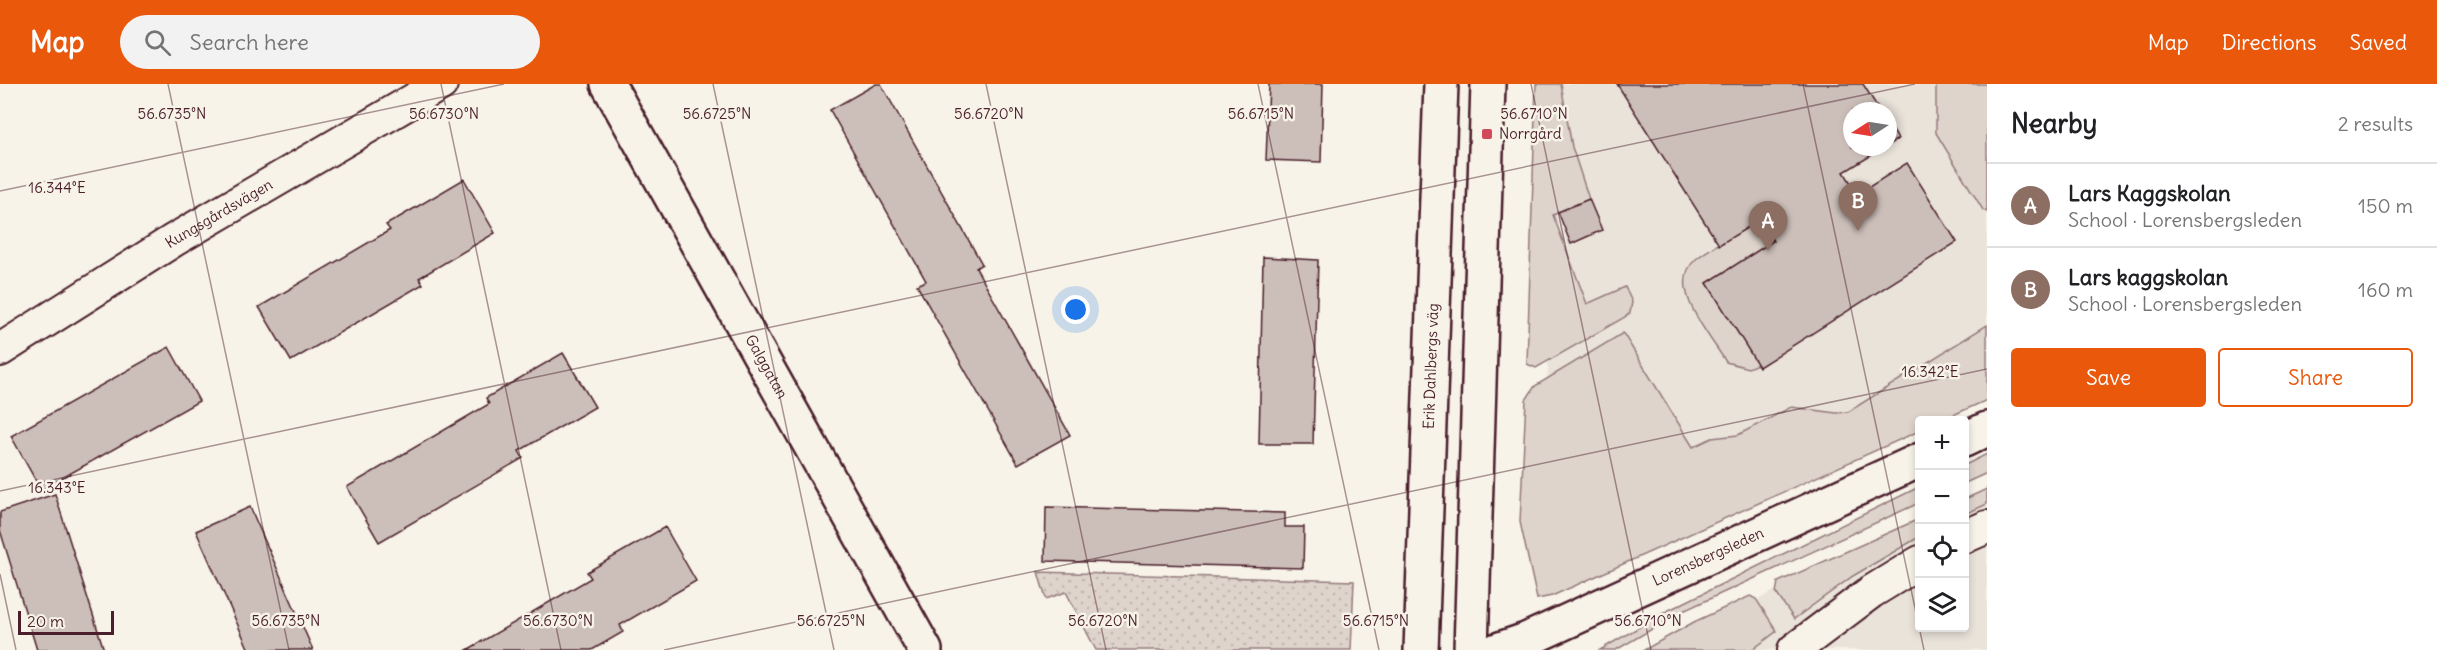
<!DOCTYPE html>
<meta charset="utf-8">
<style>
:root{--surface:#fff;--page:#f2f2f2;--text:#202124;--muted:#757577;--line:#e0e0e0;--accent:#ea580c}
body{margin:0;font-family:Delius,sans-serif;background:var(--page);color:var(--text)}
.controls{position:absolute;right:18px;bottom:18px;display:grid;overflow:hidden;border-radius:6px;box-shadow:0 3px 9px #0003}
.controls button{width:54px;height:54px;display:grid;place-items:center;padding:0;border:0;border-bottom:2px solid var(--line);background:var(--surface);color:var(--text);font:30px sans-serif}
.compass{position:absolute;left:1843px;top:18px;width:54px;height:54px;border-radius:50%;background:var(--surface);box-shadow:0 3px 9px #0003;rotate:258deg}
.scale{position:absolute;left:18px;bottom:15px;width:96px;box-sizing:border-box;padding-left:6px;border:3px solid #4a1f2b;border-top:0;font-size:16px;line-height:21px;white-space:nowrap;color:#4a1f2b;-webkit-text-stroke:4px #f7f3e8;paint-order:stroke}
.you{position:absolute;left:1076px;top:226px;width:21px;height:21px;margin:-15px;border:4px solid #fff;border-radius:50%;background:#1a73e8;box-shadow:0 0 0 9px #1a73e833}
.badge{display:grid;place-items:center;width:39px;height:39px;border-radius:50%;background:var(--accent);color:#fff;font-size:20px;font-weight:700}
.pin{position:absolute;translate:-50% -50px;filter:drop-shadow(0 2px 3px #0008)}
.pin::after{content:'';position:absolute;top:32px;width:21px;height:18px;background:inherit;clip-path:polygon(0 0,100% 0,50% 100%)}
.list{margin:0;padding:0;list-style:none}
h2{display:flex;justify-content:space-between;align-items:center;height:78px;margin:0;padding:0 24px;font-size:26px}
h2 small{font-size:20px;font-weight:400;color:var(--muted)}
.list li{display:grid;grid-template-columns:39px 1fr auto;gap:18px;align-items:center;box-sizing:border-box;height:84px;padding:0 24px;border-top:2px solid var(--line)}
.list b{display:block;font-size:22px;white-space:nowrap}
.list p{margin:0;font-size:20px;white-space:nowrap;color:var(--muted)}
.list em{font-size:20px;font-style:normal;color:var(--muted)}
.actions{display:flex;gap:12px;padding:18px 24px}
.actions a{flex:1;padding:14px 0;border:2px solid var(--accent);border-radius:6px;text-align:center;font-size:21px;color:var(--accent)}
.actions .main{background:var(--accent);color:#fff}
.icon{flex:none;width:33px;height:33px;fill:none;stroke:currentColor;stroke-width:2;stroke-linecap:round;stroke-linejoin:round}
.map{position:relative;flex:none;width:1987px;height:566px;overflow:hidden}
header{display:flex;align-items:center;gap:36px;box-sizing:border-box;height:84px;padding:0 30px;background:var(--accent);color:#fff}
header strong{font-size:28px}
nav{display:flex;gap:33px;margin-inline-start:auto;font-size:21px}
.search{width:420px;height:54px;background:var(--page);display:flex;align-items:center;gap:15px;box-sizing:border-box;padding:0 21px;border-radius:33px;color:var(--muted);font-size:22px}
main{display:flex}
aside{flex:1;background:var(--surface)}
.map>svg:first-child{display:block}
.built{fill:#eae3da;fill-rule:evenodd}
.grass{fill:#ded4cc;stroke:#947a7c;stroke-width:1.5}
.park{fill:url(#park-dots);stroke:#947a7c;stroke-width:1.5}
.building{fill:#ccbfb9;stroke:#4a1f2b;stroke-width:1.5}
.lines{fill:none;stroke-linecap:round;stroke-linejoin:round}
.minor-casing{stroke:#4a1f2b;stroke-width:36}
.tertiary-casing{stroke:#4a1f2b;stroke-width:38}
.secondary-casing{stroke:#4a1f2b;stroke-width:38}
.minor{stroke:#f7f3e8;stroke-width:32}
.tertiary{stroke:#f7f3e8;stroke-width:33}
.secondary{stroke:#f7f3e8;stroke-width:33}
.ticks{fill:none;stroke:#4a1f2b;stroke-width:1.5;stroke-opacity:0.45}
.poi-dot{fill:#d1495b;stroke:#f7f3e8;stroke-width:2}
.labels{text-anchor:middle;stroke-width:5;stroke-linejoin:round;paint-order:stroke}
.poi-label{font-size:15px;fill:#4a1f2b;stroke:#f7f3e8;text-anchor:start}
.street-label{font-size:15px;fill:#4a1f2b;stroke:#f7f3e8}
.ticks-label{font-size:15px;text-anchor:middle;fill:#4a1f2b;stroke:#f7f3e8;stroke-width:5;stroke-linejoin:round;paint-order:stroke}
</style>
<header>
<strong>Map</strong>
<div class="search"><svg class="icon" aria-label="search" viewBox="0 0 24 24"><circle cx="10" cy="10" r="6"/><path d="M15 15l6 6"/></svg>Search here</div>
<nav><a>Map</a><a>Directions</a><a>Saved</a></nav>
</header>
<main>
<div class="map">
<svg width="1987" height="566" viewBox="0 0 1987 566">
<defs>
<pattern id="park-dots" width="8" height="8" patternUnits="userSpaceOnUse" patternTransform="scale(1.5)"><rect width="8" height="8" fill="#ded4cc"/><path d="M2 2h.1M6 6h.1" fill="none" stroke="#c0b6af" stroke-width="1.8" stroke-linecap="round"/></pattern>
</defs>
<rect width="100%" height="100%" fill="#f7f3e8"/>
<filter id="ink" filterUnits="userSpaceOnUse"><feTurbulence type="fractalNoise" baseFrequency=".0167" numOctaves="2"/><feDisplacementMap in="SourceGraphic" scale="12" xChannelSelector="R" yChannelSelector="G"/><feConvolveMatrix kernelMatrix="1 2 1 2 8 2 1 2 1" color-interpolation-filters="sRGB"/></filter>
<g filter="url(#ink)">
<!-- built -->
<path class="built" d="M1551,0H1987V271L1565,485L1547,350ZM1852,27H1888V63H1852Z
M1987,408V566H1665L1798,494L1919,439L1920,544H1964L1965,419Z"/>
<!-- grass -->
<path class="grass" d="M1536,0H1561L1572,63L1589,115L1553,131L1587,220L1625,203L1632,218L1630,229L1625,233L1536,284L1527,280Z
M1936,0H1987V128L1983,126L1936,49Z
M1760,136L1773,157L1707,199L1758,280L1748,284L1726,278C1711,253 1665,202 1696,175C1715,160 1739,148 1760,136Z
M1987,241V316L1942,336H1920L1919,347L1552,512L1537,515L1520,438L1526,316L1535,302L1623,249L1693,363L1712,354L1738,351L1791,323L1836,329L1848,328Z
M1987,370V389L1965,399V381Z
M1919,403V419L1683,527L1616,566H1600L1665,528Z
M1987,405V420L1965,430V415Z
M1919,435V453L1853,492L1794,535L1776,509L1778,498Z
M1750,512L1756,515L1777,547L1752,566H1644L1694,538Z"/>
<!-- park -->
<path class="park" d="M1038,488L1354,497L1351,566H1096L1066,508L1046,515Z"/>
<!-- building -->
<path class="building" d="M876,0H881L982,180L976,184L1070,351L1018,380L917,201L926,197L830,26Z
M1269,0H1323L1321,78L1266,76Z
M1617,0H1863L1880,27H1852V63H1885L1844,88L1858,110L1907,79L1957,158L1759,283L1707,199L1773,157L1760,136L1719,161Z
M1888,39L1898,55L1888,61Z
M464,95L495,149L419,194L423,200L291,277L259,223L390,146L386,141Z
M1589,115L1602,146L1571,160L1558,128Z
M1263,173L1318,176L1313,360H1259Z
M169,263L199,317L41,406L11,352Z
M563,269L595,323L519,367L523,374L379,458L347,403L489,320L486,314Z
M55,410L104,566H37L0,446V428Z
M250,423L313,566H249L196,447Z
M1046,423L1285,429V443H1304L1303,484L1045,477Z
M665,443L696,497L620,541L623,548L592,566H467L591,494L587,488Z"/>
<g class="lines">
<!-- minor casing -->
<g class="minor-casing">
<g id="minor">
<path id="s1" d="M0,266L174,156L441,0"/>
<path d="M1964,453L1987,443"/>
<path d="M1794,566L1871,508L1920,478"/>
</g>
</g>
<!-- tertiary casing -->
<g class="tertiary-casing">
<g id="tertiary">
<path id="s2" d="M608,0L925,566"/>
<path d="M1964,356L1987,345"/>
<path id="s3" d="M1497,566L1526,556L1920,376"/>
</g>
</g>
<!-- secondary casing -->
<g class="secondary-casing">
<g id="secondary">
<path id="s4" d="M1421,566L1441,0"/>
<path d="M1471,566L1488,0"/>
</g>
</g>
<!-- minor -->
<use href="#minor" class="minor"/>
<!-- tertiary -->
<use href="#tertiary" class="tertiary"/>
<!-- secondary -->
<use href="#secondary" class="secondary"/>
</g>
</g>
<!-- ticks -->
<path class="ticks" d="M168,0L289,566M441,0L561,566M713,0L834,566M986,0L1106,566M1258,0L1379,566M1531,0L1651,566M1803,0L1924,566M0,107L504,0M0,407L1915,0M0,490L16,566M664,566L1987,285"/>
<!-- markers -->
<rect class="poi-dot" x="1481" y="44" width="12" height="12" rx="3"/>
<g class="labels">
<!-- poi labels -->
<g class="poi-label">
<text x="1499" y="55">Norrgård</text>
</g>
<!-- street labels -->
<g class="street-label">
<text dy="5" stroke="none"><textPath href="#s1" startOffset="258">Kungsgårdsvägen</textPath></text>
<text dy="5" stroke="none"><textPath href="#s2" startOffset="324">Galggatan</textPath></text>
<text dy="5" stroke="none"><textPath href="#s4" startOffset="284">Erik Dahlbergs väg</textPath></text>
<text dy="5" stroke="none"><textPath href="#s3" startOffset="231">Lorensbergsleden</textPath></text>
</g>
</g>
<g class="ticks-label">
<text x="172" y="35">56.6735°N</text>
<text x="444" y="35">56.6730°N</text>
<text x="717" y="35">56.6725°N</text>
<text x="989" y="35">56.6720°N</text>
<text x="1261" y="35">56.6715°N</text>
<text x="1534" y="35">56.6710°N</text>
<text x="57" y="109">16.344°E</text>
<text x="1930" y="293">16.342°E</text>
<text x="57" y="409">16.343°E</text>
<text x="286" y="542">56.6735°N</text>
<text x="558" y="542">56.6730°N</text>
<text x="831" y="542">56.6725°N</text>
<text x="1103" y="542">56.6720°N</text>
<text x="1376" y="542">56.6715°N</text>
<text x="1648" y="542">56.6710°N</text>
</g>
</svg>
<div class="controls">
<button>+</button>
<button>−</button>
<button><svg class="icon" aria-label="locate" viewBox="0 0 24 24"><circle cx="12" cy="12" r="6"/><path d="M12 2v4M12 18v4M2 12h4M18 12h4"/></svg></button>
<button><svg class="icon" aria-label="layers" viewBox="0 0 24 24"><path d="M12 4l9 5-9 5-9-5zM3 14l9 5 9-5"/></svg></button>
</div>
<svg class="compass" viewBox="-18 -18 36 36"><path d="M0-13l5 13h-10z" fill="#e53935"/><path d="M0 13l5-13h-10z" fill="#757577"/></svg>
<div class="scale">20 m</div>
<div class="you"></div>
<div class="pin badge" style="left:1768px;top:167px;background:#8d6e63">A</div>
<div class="pin badge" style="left:1858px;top:147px;background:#8d6e63">B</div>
</div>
<aside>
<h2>Nearby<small>2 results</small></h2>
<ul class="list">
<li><span class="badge" style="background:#8d6e63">A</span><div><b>Lars Kaggskolan</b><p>School · Lorensbergsleden</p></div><em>150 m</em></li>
<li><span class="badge" style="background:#8d6e63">B</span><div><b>Lars kaggskolan</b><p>School · Lorensbergsleden</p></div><em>160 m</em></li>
</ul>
<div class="actions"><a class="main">Save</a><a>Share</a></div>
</aside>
</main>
